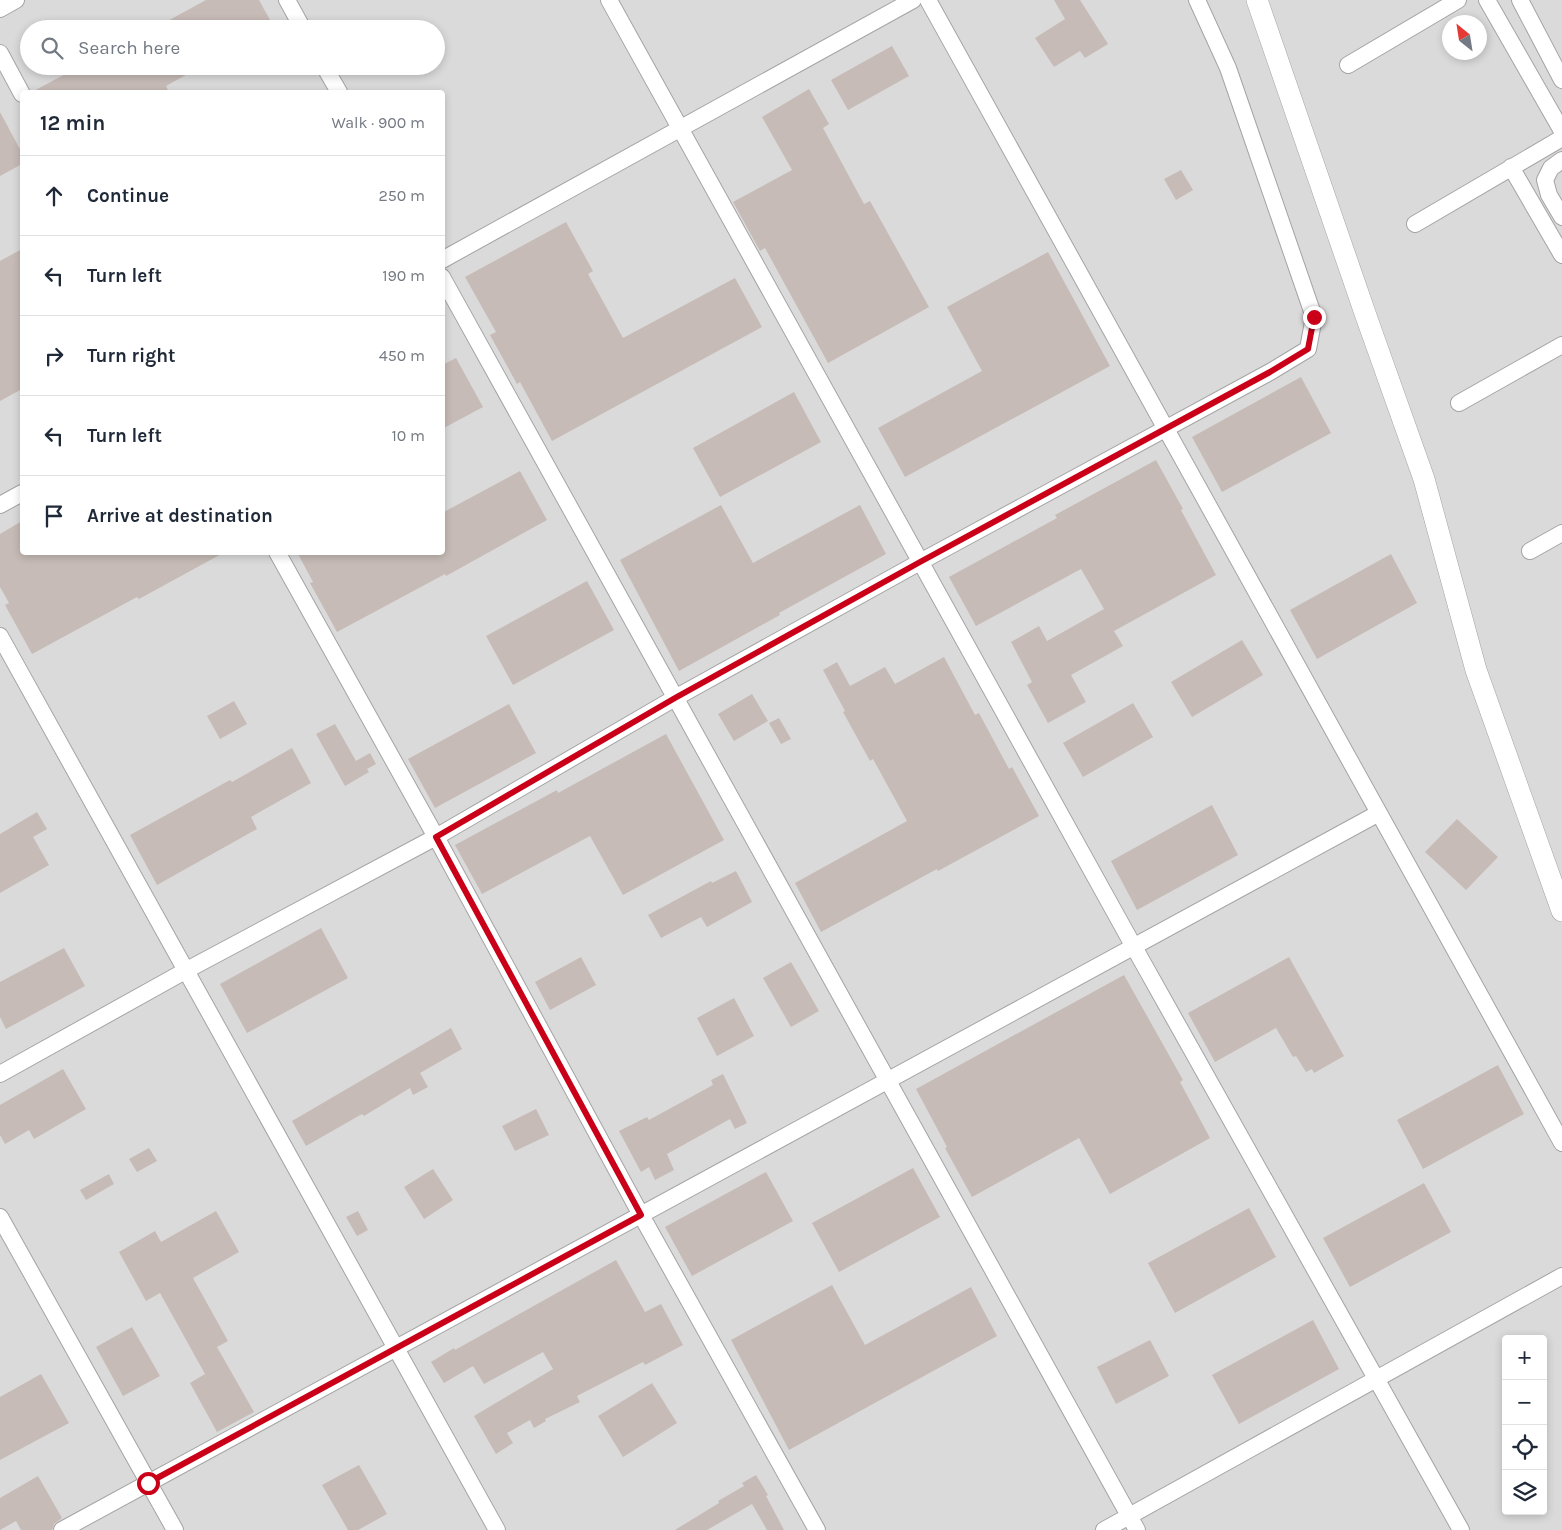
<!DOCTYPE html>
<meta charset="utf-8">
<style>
:root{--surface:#fff;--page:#f6f6f7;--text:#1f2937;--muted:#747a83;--line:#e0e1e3}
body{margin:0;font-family:Karla,sans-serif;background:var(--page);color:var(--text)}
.controls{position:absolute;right:15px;bottom:15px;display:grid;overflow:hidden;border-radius:5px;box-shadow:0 2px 8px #0003}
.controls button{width:45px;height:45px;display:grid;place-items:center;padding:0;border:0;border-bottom:1px solid var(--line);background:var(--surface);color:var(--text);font:25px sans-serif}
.compass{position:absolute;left:1442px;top:15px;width:45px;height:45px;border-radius:50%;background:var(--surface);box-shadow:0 2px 8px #0003;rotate:330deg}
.stop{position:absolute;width:15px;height:15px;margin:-11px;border:4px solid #ca0018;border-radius:50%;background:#fff}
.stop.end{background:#ca0018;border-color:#fff;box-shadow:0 1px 5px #0008}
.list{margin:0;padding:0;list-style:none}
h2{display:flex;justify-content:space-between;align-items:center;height:65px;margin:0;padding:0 20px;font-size:21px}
h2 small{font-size:16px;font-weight:400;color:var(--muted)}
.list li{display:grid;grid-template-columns:32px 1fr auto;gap:15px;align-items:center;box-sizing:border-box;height:80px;padding:0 20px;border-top:1px solid var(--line)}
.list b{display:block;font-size:19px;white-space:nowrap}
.list em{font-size:16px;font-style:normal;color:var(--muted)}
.icon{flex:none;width:28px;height:28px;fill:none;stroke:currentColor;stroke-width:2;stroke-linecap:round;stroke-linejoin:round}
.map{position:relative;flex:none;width:1562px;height:1530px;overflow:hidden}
.search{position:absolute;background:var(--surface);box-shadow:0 2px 8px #0003;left:20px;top:20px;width:425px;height:55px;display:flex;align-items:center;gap:12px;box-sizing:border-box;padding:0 18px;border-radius:28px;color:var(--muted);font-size:19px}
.panel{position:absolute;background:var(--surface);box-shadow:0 2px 8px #0003;left:20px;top:90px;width:425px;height:465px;border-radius:5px}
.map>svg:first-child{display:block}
.residential{fill:#dbdada;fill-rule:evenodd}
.building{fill:#c6bbb6}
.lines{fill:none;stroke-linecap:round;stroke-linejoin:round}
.minor-casing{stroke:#a4a4a4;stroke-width:18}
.tertiary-casing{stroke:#a4a4a4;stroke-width:22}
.minor{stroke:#fff;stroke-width:16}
.tertiary{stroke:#fff;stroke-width:21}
.route{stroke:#ca0018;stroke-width:6}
</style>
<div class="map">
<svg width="1562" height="1530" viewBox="0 0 1562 1530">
<rect width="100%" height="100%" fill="#efe9e3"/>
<!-- residential -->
<path class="residential" d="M0,0H1562V1530H0ZM1450,22H1480V52H1450ZM29,29H436V66H29ZM22,92H442V552H22ZM1506,1339H1543V1511H1506Z"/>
<!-- building -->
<path class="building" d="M206,0H259L275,29H153Z
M1054,0H1080L1108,44L1085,58L1080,51L1054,67L1035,38L1065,19Z
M892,46L909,76L848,110L831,80Z
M80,66H202L166,86L169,92H32Z
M809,89L829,124L823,128L864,204L870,201L929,307L828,363L765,248L760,251L733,202L792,170L762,117Z
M0,112L22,153V164L0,176Z
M1181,170L1193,190L1176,200L1164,179Z
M566,222L593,271L588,274L623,338L735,278L762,327L552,441L520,382L517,384L490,335L496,332L465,277Z
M22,249V389L0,401V261Z
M1048,252L1110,366L905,477L878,428L982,371L947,307Z
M456,358L483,407L442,429V365Z
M1301,377L1331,433L1222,492L1192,437Z
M794,392L821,442L720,497L693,448Z
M1156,460L1183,509L1181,510L1216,575L1114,631L1123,646L1071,675L1086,702L1048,723L1027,685L1032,682L1011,642L1039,626L1047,641L1104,609L1081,569L976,626L949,577L1057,518L1055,515Z
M520,471L547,520L446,576L445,574L337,632L310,583L313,582L297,552H442V513Z
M721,505L753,563L860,505L886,554L779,613L780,615L679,671L620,560Z
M22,521V552H225L139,599L137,597L32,654L5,605L9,603L0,587V534Z
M1391,554L1417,603L1317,659L1290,610Z
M587,581L614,630L513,685L486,636Z
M1242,640L1263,675L1192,717L1171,682Z
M944,657L975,715L979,713L1009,769L1012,767L1039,816L938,871L937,869L821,932L795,883L907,821L873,759L870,761L843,712L845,711L823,670L837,662L850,686L885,667L895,684Z
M752,694L768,721L734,741L718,714Z
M234,701L247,724L220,739L207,716Z
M1133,703L1153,737L1083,777L1063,743Z
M509,704L536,753L435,808L408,759Z
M779,718L791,739L781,744L769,723Z
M335,724L356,761L370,753L376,764L367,769L369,772L345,786L316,734Z
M666,734L724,840L623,895L590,836L482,894L455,845L557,790L558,793Z
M292,748L311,783L251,817L257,829L157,885L130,835L230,780L232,782Z
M1212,805L1238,855L1137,910L1111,861Z
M37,812L47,829L33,837L49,865L0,893V834Z
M1457,819L1498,857L1466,890L1425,852Z
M736,871L752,902L707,927L701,917L661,938L648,915L711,881L712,883Z
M321,928L348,978L247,1033L220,984Z
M64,948L85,986L6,1029L0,1017V982Z
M581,957L596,985L550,1010L535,982Z
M1289,957L1344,1056L1314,1073L1312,1069L1306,1072L1296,1056L1293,1057L1276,1028L1215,1062L1188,1013Z
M791,962L819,1011L791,1027L763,978Z
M1124,975L1183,1080L1180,1082L1210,1138L1110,1194L1079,1138L972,1197L945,1148L947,1147L916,1089Z
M734,998L754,1036L717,1056L697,1018Z
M451,1028L462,1049L420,1073L428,1087L413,1095L410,1088L364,1116L362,1114L306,1146L292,1121Z
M1498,1065L1524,1114L1423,1169L1397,1120Z
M63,1069L86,1109L34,1139L29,1130L5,1144L0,1135V1105Z
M723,1074L747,1123L735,1129L730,1119L667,1154L674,1170L655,1180L649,1167L641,1172L619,1131L647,1117L649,1120L713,1085L711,1080Z
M536,1109L549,1135L515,1151L502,1126Z
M149,1148L157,1161L137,1172L129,1159Z
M913,1168L940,1217L839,1272L812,1223Z
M433,1169L453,1200L424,1219L404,1187Z
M766,1172L793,1221L692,1276L665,1227Z
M109,1174L114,1184L86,1200L80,1190Z
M1424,1183L1451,1232L1350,1287L1323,1238Z
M1249,1208L1276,1257L1175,1313L1148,1263Z
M216,1211L239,1252L193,1278L228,1341L217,1347L254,1412L217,1432L190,1383L205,1374L160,1293L146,1301L119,1252L155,1231L161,1242Z
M358,1211L368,1230L357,1236L346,1217Z
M616,1260L645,1312L661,1304L683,1345L645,1365L643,1362L577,1396L580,1402L545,1419L546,1421L534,1428L530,1420L507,1433L513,1443L496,1454L474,1416L553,1369L543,1352L484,1384L473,1366L444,1383L431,1362L454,1348L455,1350Z
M832,1285L865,1345L971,1287L997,1336L789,1450L731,1340Z
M1313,1320L1339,1369L1239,1424L1212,1375Z
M132,1327L160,1376L123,1396L96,1347Z
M1150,1340L1169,1376L1116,1404L1097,1367Z
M41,1374L69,1423L0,1460V1397Z
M652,1383L677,1423L623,1457L598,1416Z
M359,1465L387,1514L358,1530H348L322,1485Z
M756,1475L768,1495L766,1496L784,1530H767L752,1504L707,1530H675L719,1503L718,1501L744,1486L742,1483Z
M38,1476L62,1518L54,1524L52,1530H21L16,1521L0,1530V1498Z"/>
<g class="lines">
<!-- minor casing -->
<g class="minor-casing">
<path id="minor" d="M287,0L303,29
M609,0L1134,947L1461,1530
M928,0L1562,1143
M1487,0L1562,131
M1520,0L1562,80
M0,9L16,0
M0,53L22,94
M1348,65L1458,0
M324,66L339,92
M1562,160L1551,168L1545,180L1549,195L1562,217
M1511,167L1562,255
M1415,224L1562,138
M442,260L913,0
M442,277L1137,1530
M1459,403L1562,345
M0,505L22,493
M1530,551L1562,533
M277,552L436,837L641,1215L817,1530
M0,636L497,1530
M0,1074L185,971L436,837L675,698L920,562L1270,372L1308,349L1314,317L1228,68L1197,0
M0,1217L175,1530
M62,1530L1379,813
M1104,1530L1562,1276"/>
</g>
<!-- tertiary casing -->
<g class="tertiary-casing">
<path id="tertiary" d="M1257,0L1366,316L1424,479L1476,670L1562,911"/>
</g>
<!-- minor -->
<use href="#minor" class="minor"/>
<!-- tertiary -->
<use href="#tertiary" class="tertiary"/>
</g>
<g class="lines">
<!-- route -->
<path class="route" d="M148,1483L641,1215L436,837L675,698L920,562L1270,372L1308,349L1314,317"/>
</g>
</svg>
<div class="controls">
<button>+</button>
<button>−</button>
<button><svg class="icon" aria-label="locate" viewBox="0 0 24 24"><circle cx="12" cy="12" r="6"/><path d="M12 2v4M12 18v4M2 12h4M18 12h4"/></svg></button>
<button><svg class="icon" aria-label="layers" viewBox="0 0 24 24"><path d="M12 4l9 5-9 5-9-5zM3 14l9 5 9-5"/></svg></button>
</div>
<svg class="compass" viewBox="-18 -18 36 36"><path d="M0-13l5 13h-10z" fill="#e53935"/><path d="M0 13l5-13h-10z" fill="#747a83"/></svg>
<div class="stop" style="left:148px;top:1483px"></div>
<div class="stop end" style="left:1314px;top:317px"></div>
<div class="search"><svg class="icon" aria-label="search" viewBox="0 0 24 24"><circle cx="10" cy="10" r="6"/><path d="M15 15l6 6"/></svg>Search here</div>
<section class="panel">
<h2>12 min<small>Walk · 900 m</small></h2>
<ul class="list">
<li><svg class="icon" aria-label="ahead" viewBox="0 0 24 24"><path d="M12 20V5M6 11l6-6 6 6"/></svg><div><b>Continue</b></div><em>250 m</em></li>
<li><svg class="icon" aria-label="left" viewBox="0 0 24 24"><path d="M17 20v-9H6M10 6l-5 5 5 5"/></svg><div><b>Turn left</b></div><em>190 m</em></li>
<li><svg class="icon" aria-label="right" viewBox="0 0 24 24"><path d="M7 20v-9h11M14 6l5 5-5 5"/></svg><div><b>Turn right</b></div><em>450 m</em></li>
<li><svg class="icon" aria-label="left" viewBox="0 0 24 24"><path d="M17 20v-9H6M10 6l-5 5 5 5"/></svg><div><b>Turn left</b></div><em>10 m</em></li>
<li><svg class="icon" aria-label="arrive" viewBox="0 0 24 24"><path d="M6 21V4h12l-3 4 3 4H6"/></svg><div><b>Arrive at destination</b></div></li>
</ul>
</section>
</div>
